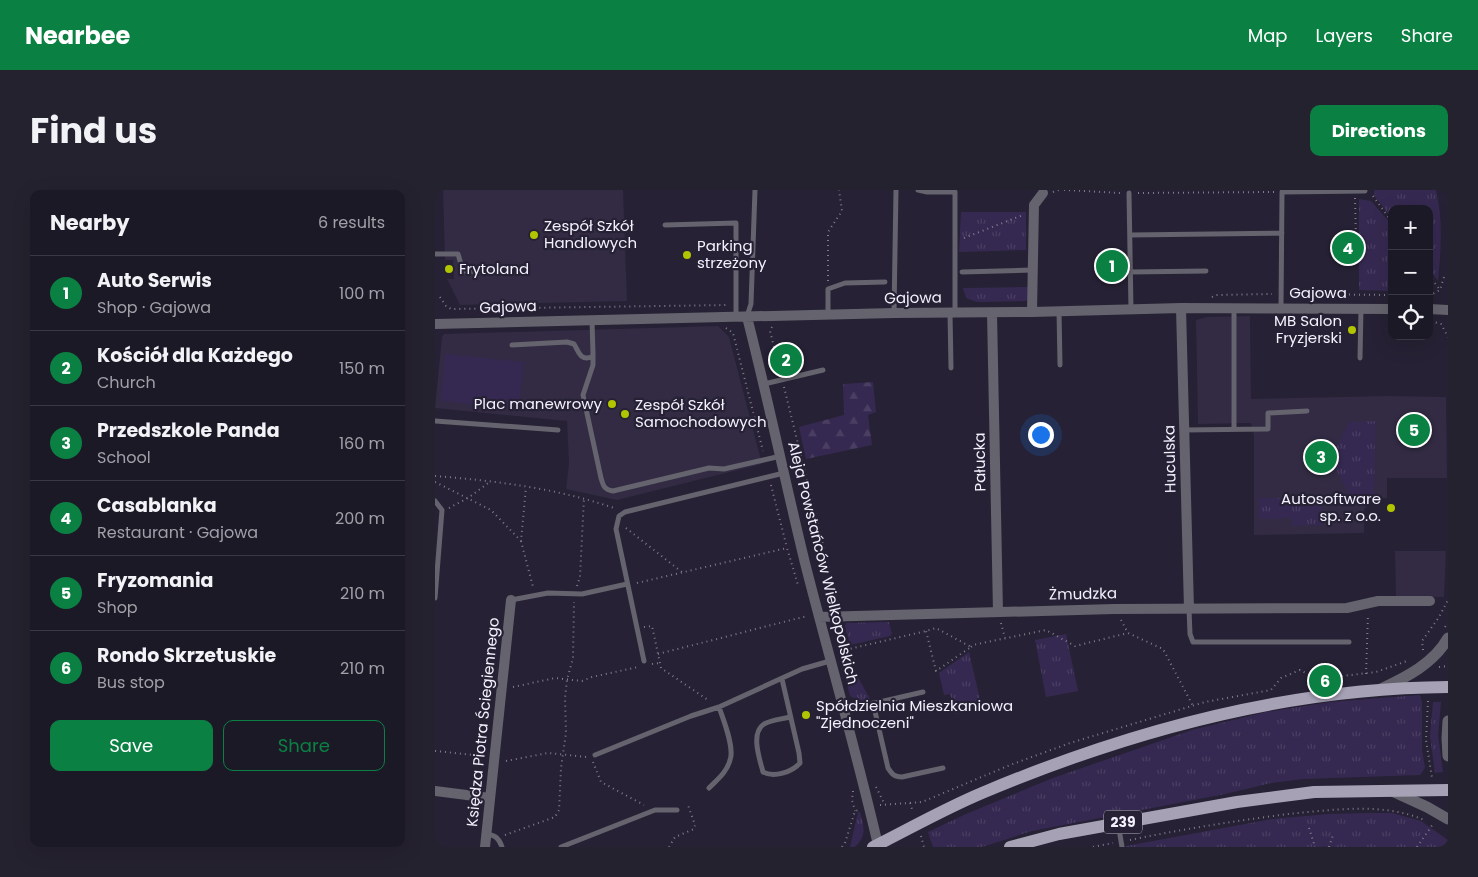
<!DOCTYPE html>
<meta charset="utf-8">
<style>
:root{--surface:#1c1927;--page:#25222f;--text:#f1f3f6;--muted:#a0a0a7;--line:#3a3844;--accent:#0b8043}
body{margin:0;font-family:Poppins,sans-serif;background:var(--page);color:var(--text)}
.controls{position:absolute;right:15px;top:15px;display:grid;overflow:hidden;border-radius:10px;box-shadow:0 5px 20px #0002}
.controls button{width:45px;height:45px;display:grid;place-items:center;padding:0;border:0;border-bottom:1px solid var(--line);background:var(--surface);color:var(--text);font:25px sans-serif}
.you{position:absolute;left:605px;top:244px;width:18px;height:18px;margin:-12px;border:4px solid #fff;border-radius:50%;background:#1a73e8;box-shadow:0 0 0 8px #1a73e833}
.badge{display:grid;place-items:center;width:32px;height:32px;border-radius:50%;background:var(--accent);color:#fff;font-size:16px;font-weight:700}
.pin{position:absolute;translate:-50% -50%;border:2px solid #fff;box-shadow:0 1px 5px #0006}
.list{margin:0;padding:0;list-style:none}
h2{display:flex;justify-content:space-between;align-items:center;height:65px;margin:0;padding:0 20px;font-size:21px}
h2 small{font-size:16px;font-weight:400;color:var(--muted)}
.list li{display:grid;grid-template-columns:32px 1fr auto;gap:15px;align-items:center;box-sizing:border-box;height:75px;padding:0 20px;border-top:1px solid var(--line)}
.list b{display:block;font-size:19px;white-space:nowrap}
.list p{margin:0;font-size:16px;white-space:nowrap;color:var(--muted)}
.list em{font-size:16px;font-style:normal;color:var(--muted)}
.actions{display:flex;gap:10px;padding:15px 20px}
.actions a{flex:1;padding:11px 0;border:1px solid var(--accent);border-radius:10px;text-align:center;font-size:18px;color:var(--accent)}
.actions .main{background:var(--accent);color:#fff}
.icon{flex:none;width:28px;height:28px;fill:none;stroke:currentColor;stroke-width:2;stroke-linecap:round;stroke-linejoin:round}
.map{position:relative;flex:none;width:1013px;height:657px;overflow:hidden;border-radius:10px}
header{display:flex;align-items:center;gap:30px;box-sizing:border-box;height:70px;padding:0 25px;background:var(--accent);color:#fff}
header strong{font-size:24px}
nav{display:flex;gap:28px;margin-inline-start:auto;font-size:18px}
.intro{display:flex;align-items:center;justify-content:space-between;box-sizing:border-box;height:120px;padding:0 30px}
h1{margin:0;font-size:35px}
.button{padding:12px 22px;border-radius:10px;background:var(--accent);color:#fff;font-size:18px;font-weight:700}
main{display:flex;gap:30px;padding:0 30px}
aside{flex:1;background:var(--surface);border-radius:10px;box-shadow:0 5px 20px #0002}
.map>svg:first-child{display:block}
.built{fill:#322b43}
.grass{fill:url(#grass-tufts)}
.forest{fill:url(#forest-firs)}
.garden{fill:#362951}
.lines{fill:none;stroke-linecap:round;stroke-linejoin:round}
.path{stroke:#807c8c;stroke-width:2;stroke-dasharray:1 4;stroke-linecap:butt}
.service{stroke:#65636d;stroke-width:5}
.minor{stroke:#65636d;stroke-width:10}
.tertiary{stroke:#65636d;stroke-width:11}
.primary{stroke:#a6a1b5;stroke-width:12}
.poi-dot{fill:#b0c500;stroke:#262134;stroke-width:2}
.labels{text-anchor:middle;stroke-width:4.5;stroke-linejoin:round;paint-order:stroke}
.shield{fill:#262134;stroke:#b6b3c1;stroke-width:1}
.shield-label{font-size:14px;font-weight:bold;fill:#f4f1fe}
.poi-label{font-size:15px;fill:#f4f1fe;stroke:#262134;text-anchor:start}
.street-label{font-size:15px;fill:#f4f1fe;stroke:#262134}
</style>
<header>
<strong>Nearbee</strong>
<nav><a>Map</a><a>Layers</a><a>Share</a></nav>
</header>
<div class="intro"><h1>Find us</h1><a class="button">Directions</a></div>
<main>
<aside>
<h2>Nearby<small>6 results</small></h2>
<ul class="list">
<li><span class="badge">1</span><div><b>Auto Serwis</b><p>Shop · Gajowa</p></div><em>100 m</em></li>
<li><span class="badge">2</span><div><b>Kościół dla Każdego</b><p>Church</p></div><em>150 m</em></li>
<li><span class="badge">3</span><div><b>Przedszkole Panda</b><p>School</p></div><em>160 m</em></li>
<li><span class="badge">4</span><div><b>Casablanka</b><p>Restaurant · Gajowa</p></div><em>200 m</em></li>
<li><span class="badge">5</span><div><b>Fryzomania</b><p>Shop</p></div><em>210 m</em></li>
<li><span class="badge">6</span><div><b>Rondo Skrzetuskie</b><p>Bus stop</p></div><em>210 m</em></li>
</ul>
<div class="actions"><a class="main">Save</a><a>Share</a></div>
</aside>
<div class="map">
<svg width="1013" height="657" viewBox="0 0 1013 657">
<defs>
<pattern id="grass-tufts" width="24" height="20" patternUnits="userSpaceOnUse" patternTransform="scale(1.25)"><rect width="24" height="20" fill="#362951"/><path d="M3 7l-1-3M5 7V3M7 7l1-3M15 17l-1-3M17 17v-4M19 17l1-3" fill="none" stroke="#4a3e62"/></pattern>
<pattern id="forest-firs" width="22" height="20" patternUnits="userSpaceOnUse" patternTransform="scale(1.25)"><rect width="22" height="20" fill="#362951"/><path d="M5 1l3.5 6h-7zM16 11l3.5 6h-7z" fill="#4a3e62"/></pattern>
</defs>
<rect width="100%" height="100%" fill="#262134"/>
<!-- built -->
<path class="built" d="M8,0H188L192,111L25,115L12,89H19L18,70H10Z
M815,126L816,209L953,206L1011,207L1012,288H952V308H937L929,320V343L819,345V246L816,233L763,234L761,130L772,127Z
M283,136L294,147L327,274L182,310L131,299L134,273L132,231L0,218L7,147L9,144Z
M960,361H1011L1009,407H961Z"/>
<!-- grass -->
<path class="grass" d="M939,0H1001C1008,29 1006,61 1003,91L994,79V19H957V29L939,5Z
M924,9L936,11L957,35V101L924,100Z
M526,22H591V60L524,62Z
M593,97L594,109L590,111L542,112L531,108L528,98Z
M940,231L939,306L916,307L900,277L901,258L914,232Z
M824,308H851L852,312L887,311V335L857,336V328L824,329Z
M454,432L457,444L455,446L415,455L410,436L411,433Z
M631,444L643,501L611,507L600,450Z
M534,462L547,518L520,524L515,504L509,505L504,483Z
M404,464H410L435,509L425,512L415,506Z
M985,505L987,512V560L990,578L985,585L868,589L836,593L790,604L597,641L547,657H498L493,642L531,624L618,588L757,540L831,522L895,512Z
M998,512H1006L1003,545L1008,582L1000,583L995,546Z
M423,622H425C429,636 432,646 420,657H415Z
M935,623H957L986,631L1013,650V657H890V656L887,657H686L837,629L894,624Z"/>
<!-- forest -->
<path class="forest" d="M438,192L441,222L433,225L437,255L371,269L364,237L409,225L408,194Z"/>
<!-- garden -->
<path class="garden" d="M10,164L89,172L84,219L6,211Z"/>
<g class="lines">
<!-- path -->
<path class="path" d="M629,0L686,3
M618,2L624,0
M703,3L839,2
M938,6L957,32
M920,8L921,52
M529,48L588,25
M994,85L1005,100
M393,91V42L407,21L404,0
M854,104L957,105
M994,106L1005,100L1009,87
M5,107L11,116L16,119L294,115
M777,107L781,105L837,104
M996,131L1006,134L1013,147
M337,137L335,141L345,181
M291,138L298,143L328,261
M349,197L403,416
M0,286C61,291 121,298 179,318
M0,292L56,320L86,351L91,297
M336,295L352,358
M14,318L33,308L56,291
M191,338L248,383
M86,351L98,397
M202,393L352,358L363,395
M142,396L145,387L149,308
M391,406L399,404
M686,430L693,443L728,459L758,516
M566,433L570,448
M407,436L410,460L491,441L501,438L536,457L501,481L491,441
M209,437L217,436L226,478L273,510
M1010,437L1013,433
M536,457L538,455L611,440L640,456L693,443
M988,460L987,451L1004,427L1013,410
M223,464L372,426
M217,474L225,473
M1004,477L1013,476
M931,484L933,424
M78,497L120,488L147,491L157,487L203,477
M993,511L991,550L997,588
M0,561L49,566
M71,571L113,563L152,567
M158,572L166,592L209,615
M441,597L449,613
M418,601L417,610L420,621
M475,613L478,622
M445,615L487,612L575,575L635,553L770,512L836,500L846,488L865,480L882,489L941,482L972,471
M874,638L880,657
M70,645L120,627L124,620L126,578L131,543L130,508L132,490L138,468L139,412
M486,646L489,657
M695,650C748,639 800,631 853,624C897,620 948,612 989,630
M234,657L240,647L259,639L260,635L253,615
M407,657L410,653L420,621L424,620
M658,657L678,653
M894,657L898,645
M982,657L998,634"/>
<!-- service -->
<path class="service" d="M483,0L492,2H520V122
M694,3L696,120
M230,35L301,33V126
M695,45L847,43
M0,64H23L28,81L63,82
M527,82L597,80
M695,82L771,81
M799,118V239
M846,118L847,2L930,1
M624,121L625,175
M459,123L461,0
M515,123L516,178
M393,125V99L410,93L450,92
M312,126L316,114L320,0
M77,155L132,152L139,154C144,162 145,171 157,167L158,164L157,130
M158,164V175L148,205L166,288C168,295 169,300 178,301L274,278L289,279L346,266
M925,168L926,119
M329,194L388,180
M0,231L123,240
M749,240L833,239V223L872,221
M0,311L7,320L0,408
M76,410L113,403L147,404L192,394
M754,419L755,444L758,452H914
M209,471L181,339L184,326L190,322L349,283
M347,489L364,563L365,573C357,582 339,588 328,582C325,570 315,543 329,534C336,530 347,529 355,527
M438,513L453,578C457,584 459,587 467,587L508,578
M410,520L488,502
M160,565L256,526L284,517L367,479L395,471
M274,598C283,589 292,582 295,570C300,558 288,529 284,517
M683,633L687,657
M51,644C60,645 64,648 67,657
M126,657L220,620H242"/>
<!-- minor -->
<path class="minor" d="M746,118L754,419
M994,119L1013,120
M597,122L599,15L608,3
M557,123L563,422
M312,127C333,209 350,291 370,373C394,467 421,560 443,655
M0,134L459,123L597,122L746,118L957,119
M384,427L679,419L912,418L943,411H995
M0,601L55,608
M50,657L76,410"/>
<!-- tertiary -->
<path class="tertiary" d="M946,499C972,487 999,473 1013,448
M1013,531L1012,548L1013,566
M957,601L992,617L1013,629"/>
<!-- primary -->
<path class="primary" d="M438,657C474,639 509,619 547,603C694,541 852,498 1013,497
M575,657L624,644L802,612L879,602L1013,600"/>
</g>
<!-- markers -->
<g class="poi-dot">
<circle cx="99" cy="45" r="5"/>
<circle cx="252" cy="65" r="5"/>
<circle cx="14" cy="79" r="5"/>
<circle cx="917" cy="140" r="5"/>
<circle cx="177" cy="214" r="5"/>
<circle cx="190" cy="224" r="5"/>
<circle cx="956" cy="318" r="5"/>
<circle cx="371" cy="525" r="5"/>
</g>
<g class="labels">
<!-- shield labels -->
<rect class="shield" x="669" y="620.5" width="38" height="23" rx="4"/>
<g class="shield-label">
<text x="688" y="637">239</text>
</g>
<!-- poi labels -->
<g class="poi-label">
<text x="109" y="41">Zespół Szkół<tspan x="109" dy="17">Handlowych</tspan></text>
<text x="262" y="61">Parking<tspan x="262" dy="17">strzeżony</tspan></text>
<text x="24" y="84">Frytoland</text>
<text x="907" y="136" text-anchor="end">MB Salon<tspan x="907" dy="17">Fryzjerski</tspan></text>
<text x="167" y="219" text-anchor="end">Plac manewrowy</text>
<text x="200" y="220">Zespół Szkół<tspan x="200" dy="17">Samochodowych</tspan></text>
<text x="946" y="314" text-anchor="end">Autosoftware<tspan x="946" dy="17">sp. z o.o.</tspan></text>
<text x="381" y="521">Spółdzielnia Mieszkaniowa<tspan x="381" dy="17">"Zjednoczeni"</tspan></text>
</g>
<!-- street labels -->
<g class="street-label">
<text x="883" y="108">Gajowa</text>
<text transform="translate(478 108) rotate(-1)" y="5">Gajowa</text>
<text transform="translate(73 117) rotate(-2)" y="5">Gajowa</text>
<text transform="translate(735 269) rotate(-91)" y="5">Huculska</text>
<text transform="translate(545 272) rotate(-91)" y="5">Pałucka</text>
<text transform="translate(388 373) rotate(76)" y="5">Aleja Powstańców Wielkopolskich</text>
<text transform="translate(648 404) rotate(-1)" y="5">Żmudzka</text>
<text transform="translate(48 532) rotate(-84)" y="5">Księdza Piotra Ściegiennego</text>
</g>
</g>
</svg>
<div class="controls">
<button>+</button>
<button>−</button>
<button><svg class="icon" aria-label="locate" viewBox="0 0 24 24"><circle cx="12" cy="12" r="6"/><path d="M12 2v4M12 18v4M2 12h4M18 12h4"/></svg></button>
</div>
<div class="you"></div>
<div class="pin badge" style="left:677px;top:76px">1</div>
<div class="pin badge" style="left:351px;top:170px">2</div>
<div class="pin badge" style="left:886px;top:267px">3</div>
<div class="pin badge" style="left:913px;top:58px">4</div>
<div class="pin badge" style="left:979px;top:240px">5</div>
<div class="pin badge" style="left:890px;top:491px">6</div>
</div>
</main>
